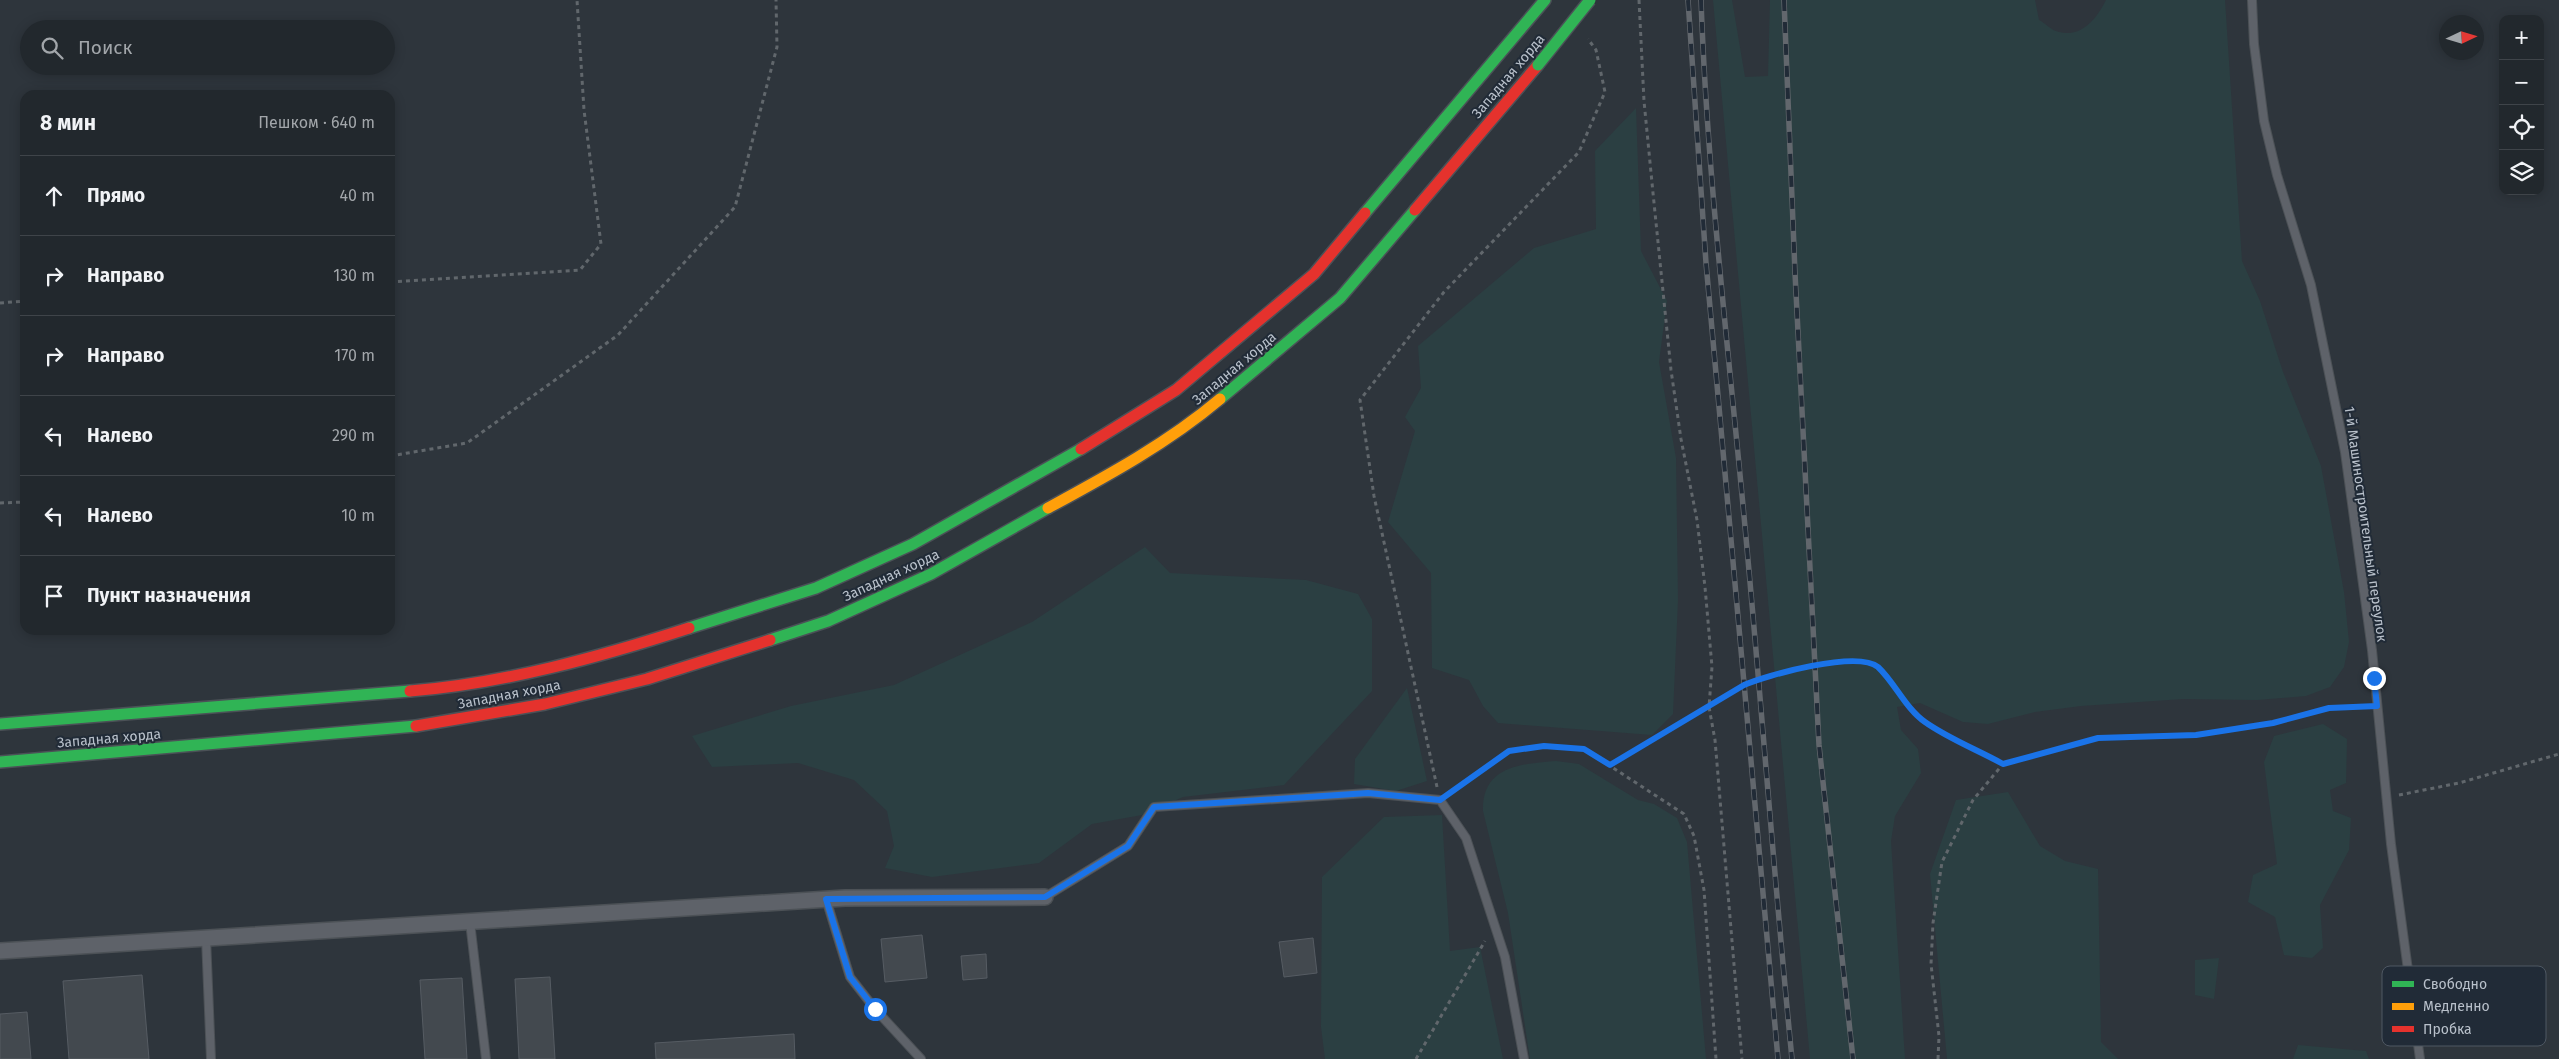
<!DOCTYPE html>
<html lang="ru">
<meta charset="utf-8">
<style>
:root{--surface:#22282d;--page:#2e3439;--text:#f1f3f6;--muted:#a2a6aa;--line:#3f4449}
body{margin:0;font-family:"Fira Sans",sans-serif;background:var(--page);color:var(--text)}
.controls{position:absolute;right:15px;top:15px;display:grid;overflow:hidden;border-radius:10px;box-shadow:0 2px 12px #0003}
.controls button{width:45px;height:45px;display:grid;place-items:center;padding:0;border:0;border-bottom:1px solid var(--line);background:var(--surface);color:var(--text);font:25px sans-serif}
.compass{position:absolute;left:2439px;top:15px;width:45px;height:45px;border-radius:50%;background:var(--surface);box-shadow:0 2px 12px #0003;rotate:86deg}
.stop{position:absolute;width:15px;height:15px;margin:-11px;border:4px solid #1a73e8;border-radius:50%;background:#fff}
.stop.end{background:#1a73e8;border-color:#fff;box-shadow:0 1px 5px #0008}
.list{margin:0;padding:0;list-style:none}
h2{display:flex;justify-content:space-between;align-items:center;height:65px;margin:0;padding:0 20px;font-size:21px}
h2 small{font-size:16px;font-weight:400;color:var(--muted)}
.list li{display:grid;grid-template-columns:32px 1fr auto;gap:15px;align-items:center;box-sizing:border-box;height:80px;padding:0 20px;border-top:1px solid var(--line)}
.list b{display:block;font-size:19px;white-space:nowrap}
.list em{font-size:16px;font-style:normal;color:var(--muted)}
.icon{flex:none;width:28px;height:28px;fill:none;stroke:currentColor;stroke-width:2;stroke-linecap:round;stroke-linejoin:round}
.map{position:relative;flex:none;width:2559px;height:1059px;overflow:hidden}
.search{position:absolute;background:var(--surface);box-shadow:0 2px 12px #0003;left:20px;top:20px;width:375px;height:55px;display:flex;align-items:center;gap:12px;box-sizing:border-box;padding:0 18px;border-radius:28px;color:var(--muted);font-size:19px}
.panel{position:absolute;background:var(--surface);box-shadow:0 2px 12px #0003;left:20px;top:90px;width:375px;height:545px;border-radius:15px}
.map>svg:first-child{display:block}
.green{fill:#2b3f42}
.building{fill:#43494f;stroke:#565c63}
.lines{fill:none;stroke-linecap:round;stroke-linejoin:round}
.lane-casing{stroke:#4c5156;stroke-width:10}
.street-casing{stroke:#4c5156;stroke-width:18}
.fast-casing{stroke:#4b5157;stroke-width:14}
.slow-casing{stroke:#4b5157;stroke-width:14}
.jam-casing{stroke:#4b5157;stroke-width:14}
.path{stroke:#61676c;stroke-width:3;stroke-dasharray:4 4;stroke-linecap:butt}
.lane{stroke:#5e6269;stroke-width:8}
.street{stroke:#5e6269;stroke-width:15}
.fast{stroke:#30b455;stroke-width:11}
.slow{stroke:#ff9f0a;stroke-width:11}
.jam{stroke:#e5322d;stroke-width:11}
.rail-casing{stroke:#62676d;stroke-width:5.5}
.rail{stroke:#212b37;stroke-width:4;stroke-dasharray:11;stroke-linecap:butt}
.fast-bridge-casing{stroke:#4b5157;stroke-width:14;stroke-linecap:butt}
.fast-bridge{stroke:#30b455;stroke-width:11}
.route{stroke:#1a73e8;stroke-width:6}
.labels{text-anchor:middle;stroke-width:4;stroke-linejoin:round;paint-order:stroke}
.street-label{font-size:14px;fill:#b9c1cb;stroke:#212b37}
.key{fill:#212b37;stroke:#4f5863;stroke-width:1}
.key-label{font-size:14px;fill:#b9c1cb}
</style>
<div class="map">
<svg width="2559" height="1059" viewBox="0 0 2559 1059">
<rect width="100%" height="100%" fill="#2e353c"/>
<!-- green -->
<path class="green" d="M1713,0H1732L1745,77L1768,76L1770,0H2035L2039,20C2045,23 2052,31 2059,32C2082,38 2097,18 2106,0H2225L2242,261L2260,301L2283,372L2321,466L2344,592L2349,642L2344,667L2330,687L2306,696L2257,700L2183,699L2081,706L2035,712L1988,724L1963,722L1920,703L1897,707L1901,730L1918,749L1921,773L1895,816L1891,841L1905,1059H1810Z
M1636,108L1641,251L1667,301L1659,362L1676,458L1678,600L1673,714L1652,735L1498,723L1483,706L1469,680L1432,668L1431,573L1388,522L1415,431L1405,417L1421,388L1418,346L1534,248L1596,229L1595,151Z
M1145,547L1170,573L1306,580L1358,594L1372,619V691L1284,785L1183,797L1142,815L1092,824L1039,863L932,877L885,868L894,846L887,811L854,780L798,763L712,767L692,736L791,706L894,685L1032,622Z
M1407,688L1427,781L1396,791L1354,784L1355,759Z
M2323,724L2347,739L2346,783L2330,790L2333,811L2351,818L2349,850L2320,905L2323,948L2312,958L2284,955L2275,917L2248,902L2253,875L2277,864L2264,762L2274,736Z
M1556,761L1579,764L1638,800L1654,804L1677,818L1687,842L1706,1059H1530L1508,913L1483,811C1482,766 1521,764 1556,761Z
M2008,792L2040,846L2065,861L2098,869L2101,1042L2118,1059H1947L1930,874L1956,800Z
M1442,815L1450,951L1480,947L1503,1059H1325L1321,1027L1322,877L1384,817Z
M2219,958L2214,999L2195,995V960Z
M2298,1045L2366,1051L2369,1059H2293Z"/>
<!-- building -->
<path class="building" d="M922,935L927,978L885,982L881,939Z
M1313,938L1317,973L1284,977L1279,942Z
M986,954L987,978L963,980L961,956Z
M142,975L149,1059H69L63,981Z
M550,977L555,1059H519L515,979Z
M462,978L467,1059H425L420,980Z
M27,1012L31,1059H0V1014Z
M794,1034L795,1059H656L655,1043Z"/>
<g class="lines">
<!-- lane casing -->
<g class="lane-casing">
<path id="lane" d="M2252,0L2254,44L2264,121L2277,175L2311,285L2345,452L2372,650L2391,844L2420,1059
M1045,897L1128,846L1154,807L1368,793L1440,800L1466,838L1505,957L1524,1059
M826,899L850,977L875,1009L921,1059
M470,922L486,1059
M206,938L211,1059"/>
</g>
<!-- street casing -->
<g class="street-casing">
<path id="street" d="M0,951L845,898L1045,897"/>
</g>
<!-- fast casing -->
<g class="fast-casing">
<path id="fast" d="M1365,213L1545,0
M1220,399L1340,298L1415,210
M689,628L816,588L913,544L1081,449
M770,640L828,621L931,574L1048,508
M0,724L410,691
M0,762L416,726"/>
</g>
<!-- slow casing -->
<g class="slow-casing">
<path id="slow" d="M1048,508C1107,476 1168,443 1220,399"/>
</g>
<!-- jam casing -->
<g class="jam-casing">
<path id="jam" d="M1415,210L1538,65
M1081,449L1176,390L1314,274L1365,213
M410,691C502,684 600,657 689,628
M416,726L545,704L647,679L770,640"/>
</g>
<!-- path -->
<path class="path" d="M1639,0L1644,101L1653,193L1671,370L1681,439L1697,520L1705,587L1712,667L1709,707L1715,740L1742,1059
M390,282L580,270L601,244L584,110L577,0
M0,303L25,301
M390,456L467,443L618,335L735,207L777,47L776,0
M0,503L25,502
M1610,765L1744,685C1767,675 1857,650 1878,667C1895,683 1906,709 1925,722C1949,739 1978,750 2003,764
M1437,787L1374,496L1360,400L1444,292L1579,152L1605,92L1596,50L1588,39
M1449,793L1509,751L1544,746L1584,749L1684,814L1694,836L1704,890L1716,1059
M2399,795L2459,783L2559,754
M1416,1059L1485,941
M1938,1059L1939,1036L1931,964L1933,923L1942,862L1973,800L2003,764L2098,738L2196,735L2273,723L2329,708L2367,706"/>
<!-- lane -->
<use href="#lane" class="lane"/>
<!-- street -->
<use href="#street" class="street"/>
<!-- fast -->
<use href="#fast" class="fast"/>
<!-- slow -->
<use href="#slow" class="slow"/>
<!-- jam -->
<use href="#jam" class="jam"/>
<!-- rail casing -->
<g class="rail-casing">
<path id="rail" d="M1688,0L1706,263L1778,1059
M1701,0C1707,172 1728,345 1744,516C1761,697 1774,878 1792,1059
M1784,0L1795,273L1819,745L1853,1059"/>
</g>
<!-- rail -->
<use href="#rail" class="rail"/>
<!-- fast-bridge casing -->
<g class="fast-bridge-casing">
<path id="fast-bridge" d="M1538,65L1590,0"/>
</g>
<!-- fast-bridge -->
<use href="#fast-bridge" class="fast-bridge"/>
</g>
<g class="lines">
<!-- route -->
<path class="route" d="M875,1009L850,977L826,899L1045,897L1128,846L1154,807L1368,793L1440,800L1509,751L1544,746L1584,749L1610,765L1744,685C1767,675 1857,650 1878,667C1895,683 1906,709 1925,722C1949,739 1978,750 2003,764L2098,738L2196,735L2273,723L2329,708L2377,706L2374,678"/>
</g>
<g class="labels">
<!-- street labels -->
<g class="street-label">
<text transform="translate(1508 76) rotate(-50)" y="5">Западная хорда</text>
<text transform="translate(1234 368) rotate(-40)" y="5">Западная хорда</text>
<text transform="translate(2366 524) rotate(82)" y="5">1-й Машиностроительный переулок</text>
<text transform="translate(891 575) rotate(-25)" y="5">Западная хорда</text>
<text transform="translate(509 694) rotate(-11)" y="5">Западная хорда</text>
<text transform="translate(109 738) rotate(-5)" y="5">Западная хорда</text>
</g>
</g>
<!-- legend -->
<rect x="2382" y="966" width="164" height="80" rx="8" class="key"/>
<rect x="2392" y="981" width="22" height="6" fill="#30b455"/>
<rect x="2392" y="1003" width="22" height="7" fill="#ff9f0a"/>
<rect x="2392" y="1026" width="22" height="6" fill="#e5322d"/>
<g class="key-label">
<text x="2423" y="989">Свободно</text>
<text x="2423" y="1011">Медленно</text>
<text x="2423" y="1034">Пробка</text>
</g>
</svg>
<div class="controls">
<button>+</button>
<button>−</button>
<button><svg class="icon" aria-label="locate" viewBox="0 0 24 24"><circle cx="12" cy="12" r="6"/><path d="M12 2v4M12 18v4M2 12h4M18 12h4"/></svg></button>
<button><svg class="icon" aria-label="layers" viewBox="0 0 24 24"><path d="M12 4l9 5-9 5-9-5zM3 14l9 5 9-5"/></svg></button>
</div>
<svg class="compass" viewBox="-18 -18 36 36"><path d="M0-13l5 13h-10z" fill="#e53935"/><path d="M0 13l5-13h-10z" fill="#a2a6aa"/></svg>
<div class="stop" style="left:875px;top:1009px"></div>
<div class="stop end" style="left:2374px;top:678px"></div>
<div class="search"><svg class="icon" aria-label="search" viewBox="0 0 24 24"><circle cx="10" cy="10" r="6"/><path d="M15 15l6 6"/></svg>Поиск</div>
<section class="panel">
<h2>8 мин<small>Пешком · 640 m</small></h2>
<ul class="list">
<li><svg class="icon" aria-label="ahead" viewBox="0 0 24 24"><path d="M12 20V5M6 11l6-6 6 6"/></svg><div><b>Прямо</b></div><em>40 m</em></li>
<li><svg class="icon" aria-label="right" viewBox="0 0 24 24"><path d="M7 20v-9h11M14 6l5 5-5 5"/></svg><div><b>Направо</b></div><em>130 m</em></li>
<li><svg class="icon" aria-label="right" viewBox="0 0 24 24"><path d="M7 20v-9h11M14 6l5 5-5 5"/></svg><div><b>Направо</b></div><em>170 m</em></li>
<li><svg class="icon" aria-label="left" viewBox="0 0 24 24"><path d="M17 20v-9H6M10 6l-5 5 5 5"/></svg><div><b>Налево</b></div><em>290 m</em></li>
<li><svg class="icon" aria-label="left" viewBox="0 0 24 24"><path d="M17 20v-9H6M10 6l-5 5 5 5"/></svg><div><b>Налево</b></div><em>10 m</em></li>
<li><svg class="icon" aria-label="arrive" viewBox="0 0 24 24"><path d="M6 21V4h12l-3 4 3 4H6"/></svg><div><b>Пункт назначения</b></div></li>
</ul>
</section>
</div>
